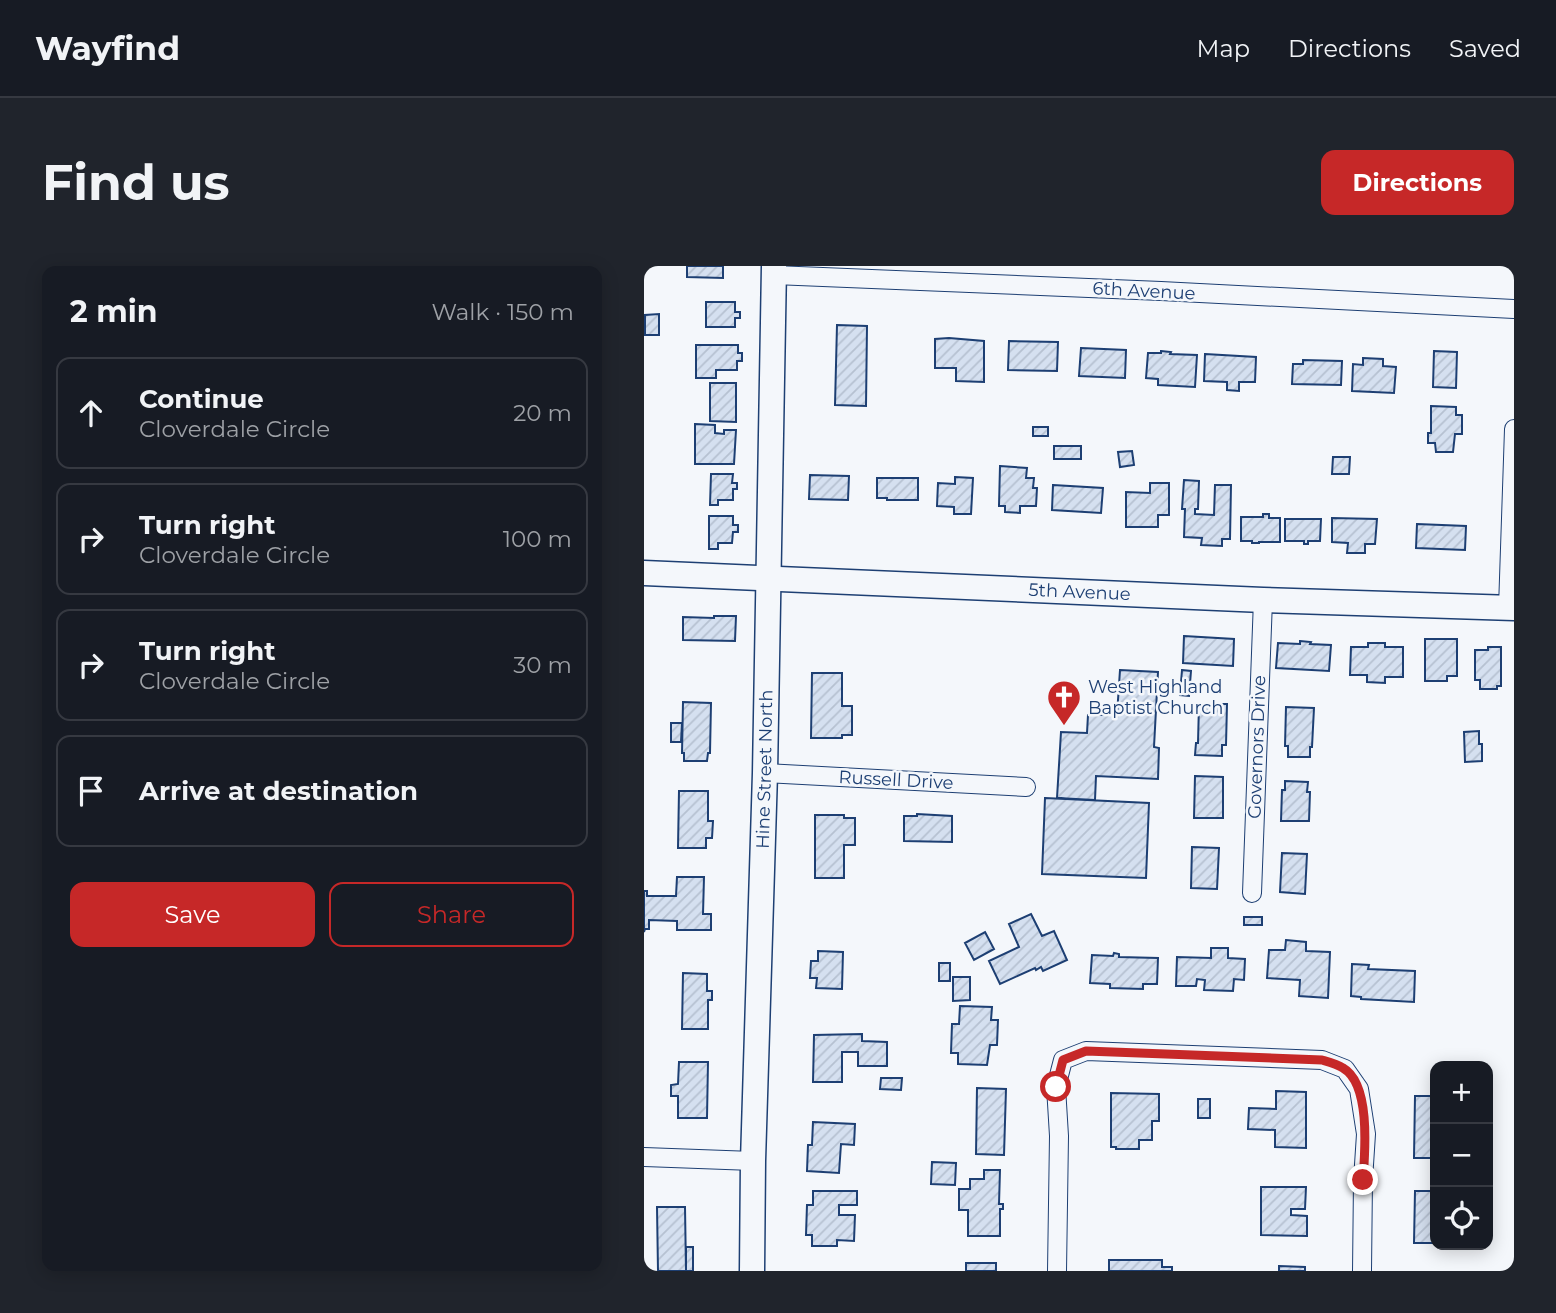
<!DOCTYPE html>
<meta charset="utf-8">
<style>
:root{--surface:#171b24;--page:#20242c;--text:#f1f3f6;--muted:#9ea1a6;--line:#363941;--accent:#c62828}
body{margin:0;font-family:Montserrat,sans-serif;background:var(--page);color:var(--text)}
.controls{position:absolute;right:21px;bottom:21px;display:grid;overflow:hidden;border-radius:14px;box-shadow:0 4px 18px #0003}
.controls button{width:63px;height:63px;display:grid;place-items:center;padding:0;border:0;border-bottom:2px solid var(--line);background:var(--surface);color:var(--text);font:35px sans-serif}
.stop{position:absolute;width:21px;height:21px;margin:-16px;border:5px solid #c62828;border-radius:50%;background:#fff}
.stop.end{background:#c62828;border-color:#fff;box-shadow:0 2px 7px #0008}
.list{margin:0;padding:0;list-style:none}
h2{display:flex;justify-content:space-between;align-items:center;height:91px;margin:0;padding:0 28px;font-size:30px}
h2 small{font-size:23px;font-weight:400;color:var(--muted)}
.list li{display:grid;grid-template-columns:46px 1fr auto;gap:21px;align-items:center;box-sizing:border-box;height:112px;margin:0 14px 14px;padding:0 14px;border:2px solid var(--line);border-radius:14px}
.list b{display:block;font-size:26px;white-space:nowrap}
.list p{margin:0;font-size:23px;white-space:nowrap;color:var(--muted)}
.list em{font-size:23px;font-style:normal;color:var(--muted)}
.actions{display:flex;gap:14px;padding:21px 28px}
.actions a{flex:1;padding:16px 0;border:2px solid var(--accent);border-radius:14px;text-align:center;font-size:24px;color:var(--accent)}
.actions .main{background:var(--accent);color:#fff}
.icon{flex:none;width:38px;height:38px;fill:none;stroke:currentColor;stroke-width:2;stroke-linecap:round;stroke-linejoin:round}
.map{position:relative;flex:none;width:870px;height:1005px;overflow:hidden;border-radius:14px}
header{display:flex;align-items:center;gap:42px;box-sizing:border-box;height:98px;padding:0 35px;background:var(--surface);border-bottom:2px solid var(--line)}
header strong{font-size:33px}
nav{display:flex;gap:38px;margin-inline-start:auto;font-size:24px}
.intro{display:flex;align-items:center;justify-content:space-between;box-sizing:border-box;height:168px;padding:0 42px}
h1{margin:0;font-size:49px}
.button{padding:18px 32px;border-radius:14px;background:var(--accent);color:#fff;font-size:24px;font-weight:700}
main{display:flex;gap:42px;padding:0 42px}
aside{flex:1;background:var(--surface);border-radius:14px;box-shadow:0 4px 18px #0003}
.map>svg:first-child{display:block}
.building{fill:url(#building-hatch);stroke:#1d3f73;stroke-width:2}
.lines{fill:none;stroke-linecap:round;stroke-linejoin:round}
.street-casing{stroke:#1d3f73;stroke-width:20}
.secondary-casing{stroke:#1d3f73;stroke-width:27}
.street{stroke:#f4f7fb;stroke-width:18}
.secondary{stroke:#f4f7fb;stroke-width:24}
.route{stroke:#c62828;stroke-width:9}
.labels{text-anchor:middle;stroke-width:5;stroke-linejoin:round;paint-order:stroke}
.street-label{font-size:18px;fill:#1d3f73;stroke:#f4f7fb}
.poi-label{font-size:18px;fill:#1d3f73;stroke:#f4f7fb;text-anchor:start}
</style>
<header>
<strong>Wayfind</strong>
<nav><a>Map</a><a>Directions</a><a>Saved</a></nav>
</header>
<div class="intro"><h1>Find us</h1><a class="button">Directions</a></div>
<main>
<aside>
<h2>2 min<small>Walk · 150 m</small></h2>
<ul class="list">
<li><svg class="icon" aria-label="ahead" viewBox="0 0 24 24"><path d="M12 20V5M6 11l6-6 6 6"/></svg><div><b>Continue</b><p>Cloverdale Circle</p></div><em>20 m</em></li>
<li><svg class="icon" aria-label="right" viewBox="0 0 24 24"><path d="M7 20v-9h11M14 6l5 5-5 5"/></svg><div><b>Turn right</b><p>Cloverdale Circle</p></div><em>100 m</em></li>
<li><svg class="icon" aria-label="right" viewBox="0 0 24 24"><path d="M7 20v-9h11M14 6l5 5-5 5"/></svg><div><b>Turn right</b><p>Cloverdale Circle</p></div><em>30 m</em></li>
<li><svg class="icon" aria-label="arrive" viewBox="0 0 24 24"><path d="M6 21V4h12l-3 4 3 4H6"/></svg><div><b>Arrive at destination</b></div></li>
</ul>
<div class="actions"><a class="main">Save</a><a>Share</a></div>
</aside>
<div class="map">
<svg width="870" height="1005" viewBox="0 0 870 1005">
<defs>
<pattern id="building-hatch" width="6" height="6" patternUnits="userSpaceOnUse" patternTransform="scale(1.75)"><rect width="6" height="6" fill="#d5e0f0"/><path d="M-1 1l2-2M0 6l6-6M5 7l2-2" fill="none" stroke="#b6c1d1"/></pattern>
</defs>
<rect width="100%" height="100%" fill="#f4f7fb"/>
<!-- building -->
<path class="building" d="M43,0H79V12L43,11Z
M62,36H91V46H96V52H91V61H62Z
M15,48V69H1V49Z
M193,59L223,60L222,140L191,139Z
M305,72L340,75V116L312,115V102H291V73Z
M365,75L414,76L413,105L364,104Z
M52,79H94V87H98V95H93V104H72V112H52Z
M437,82L482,84L481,112L435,110Z
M517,85L527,86L526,88L553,89L551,121L514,119V113L502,112L504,87H517Z
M790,85L813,86L812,122L789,121Z
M561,88L612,91L611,116H595V125L583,124V116L560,115Z
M719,92L739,93V100L752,101L750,127L708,125L709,98L719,99Z
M659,94L698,95L697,119L648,118L649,98H659Z
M66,117H92V156L66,155Z
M787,140L812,141V149H818V168H811L809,186H792L791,177H784V167H787Z
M51,158L71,159V167L80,168V164H92L90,198H51Z
M389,161H404V170H389Z
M410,180H437V193H410Z
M488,185L490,199L476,201L474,186Z
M689,191H706L705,208H688Z
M356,200L383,202L382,212H390L389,222H393L392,240H376V247L361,246V240H355Z
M67,208H89L88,217H93V223H89V234H74V239H66Z
M166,209L205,210L204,234L165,233Z
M311,211L329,212L327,248H310V241L293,240L294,217L311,218Z
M233,212H274V234H243V232H233Z
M540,214L555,215L554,243H551V248L570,249L571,219H587L586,273H578V280L557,279L558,272L540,271L541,243H538Z
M506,217H525V249H514V261H482V226L506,227Z
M409,219L459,222L457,247L408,244Z
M619,248H625V252H636V276H615V277H608V275H597V251H619Z
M65,250H89V259H94V266H89L88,277H74V283H65Z
M688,252L733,253L731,278H721V287H703L704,277L688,276Z
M641,253H677L676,275H664V278H660V275H641Z
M773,258L822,260L821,284L772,282Z
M70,350H92L91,375L39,374V351L70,352Z
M540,370L590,373L589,400L539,397Z
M781,373H813V410H803V415H781Z
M656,375L667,376L666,378L687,379L685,405L632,402L634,377L656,378Z
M724,377H741V381H759V411H741V417L723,416V409H706L707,381H724Z
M844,381H857V420H853V423H836V414H831V384H844Z
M476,404L514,406L510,481L515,482L514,513L452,510L451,534L413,532L417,466L443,467L444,449H473Z
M538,404L547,405L545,430L536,429Z
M168,407H198V440H208V469H198V472H167Z
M39,436L67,437L66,487H64L63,495H40V487H38Z
M555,438H583L582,479H578V490L551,489L552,477H554Z
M642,441L670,442L668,481H666V491H644V480H641Z
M27,457H38L37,476H27Z
M835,465V478H838V495L821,496L820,466Z
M551,510L579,511V552H550Z
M641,515L664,516L663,526H666L665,555H637L638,524H641Z
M35,525H64V555H69L68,572H62V582H34Z
M401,532L505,537L502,612L398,608Z
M273,548L308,550V576L260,575V550H273Z
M171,549H200V552H211V579H200V612H171Z
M548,581L575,582L573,623L547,622Z
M638,587L663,588L661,628L636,626Z
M33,611H60L59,648H67V664H33V655L5,654V663H1L0,666V625H3V630H32Z
M387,648L398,670L410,665L423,694L399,705L397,701L392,704L391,702L356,718L345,695L375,681L365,658Z
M600,651H618V659H600Z
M341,666L350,683L330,694L321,677Z
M642,674L662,676V685L686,686L684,732L655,730L656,714L623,712L625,684H641Z
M567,682H584V692L601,693L600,714L590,713L589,725L560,724L561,714L553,713L552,720H532L533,691L567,692Z
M174,685L199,686L198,723L172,722L173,712H166L167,695H174Z
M470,687L475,688V691L514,692L513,718H499V723L466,722V718L446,717L448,689L469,690Z
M295,697H306V715H295Z
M708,698L725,699L724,703L771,705L770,736L717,733V731L707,730Z
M39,707L63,708V725H68V734H64V763H38Z
M309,711H326V734L309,735Z
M316,740L348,741L347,754H354L353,779H346L343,799L314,798V787H307L308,758H315Z
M218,768V775L243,776V800H214V786H198V816H169L170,769Z
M35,796H64L63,852H34V830H27V819L34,818Z
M237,812H258L257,824L236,823Z
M333,822L362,823L360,889L332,888Z
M632,825L662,826V882L631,881V864L604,863L605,842L632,843Z
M467,827L515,828V855H508V874H495V883H472V881H467Z
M771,830H791V892H770Z
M554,833H566V852H554Z
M169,856L211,858L210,879L197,878L195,907L163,905L164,879H168Z
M288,896L312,897L311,919L287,918Z
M340,904H356L355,938H359V943H356V970H324V944H315V923H326V913H340Z
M617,921H662L661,943H647V949L663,950V970L617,969Z
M169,925H213V939H195V949H211L210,975L193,974V980H168V969H162L163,939H169Z
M771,925H791V977H770Z
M13,941H41L42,1005H14Z
M42,981H49V1005H42Z
M465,994H518V1001H528V1005H465Z
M322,997H352V1005H322Z
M635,1000L661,1001V1005H635Z"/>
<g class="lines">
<!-- street casing -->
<g class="street-casing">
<path id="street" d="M130,9L517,25L870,43
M864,342L870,163
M121,507L382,521
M608,627L619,334
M0,891L109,895
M413,1005L415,870L412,821L419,794L442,785L678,794L701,803L715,823L722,868L719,914L718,1005"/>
</g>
<!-- secondary casing -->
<g class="secondary-casing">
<g id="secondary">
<path id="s1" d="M0,307L619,334L870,342"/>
<path id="s2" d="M108,1005L109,895L121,507L130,0"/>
</g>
</g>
<!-- street -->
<use href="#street" class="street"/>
<!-- secondary -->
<use href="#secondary" class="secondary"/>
</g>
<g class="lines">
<!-- route -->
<path class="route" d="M412,821L419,794L442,785L678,794C685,796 693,798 699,802C727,818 721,886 719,914"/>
</g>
<!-- icons -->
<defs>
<g id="church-pin" transform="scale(1.75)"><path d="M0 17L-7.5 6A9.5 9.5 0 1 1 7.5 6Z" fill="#c62828" stroke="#f4f7fb"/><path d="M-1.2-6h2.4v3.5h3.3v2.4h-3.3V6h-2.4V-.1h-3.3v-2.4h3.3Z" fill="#fff"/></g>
</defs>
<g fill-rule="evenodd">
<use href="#church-pin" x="420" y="431"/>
</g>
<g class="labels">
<!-- street labels -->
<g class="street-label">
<text transform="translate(500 25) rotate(3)" y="6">6th Avenue</text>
<text dy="6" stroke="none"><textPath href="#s1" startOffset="436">5th Avenue</textPath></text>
<text transform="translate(613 481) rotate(-88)" y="6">Governors Drive</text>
<text dy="6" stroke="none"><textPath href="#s2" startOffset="502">Hine Street North</textPath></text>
<text transform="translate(252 514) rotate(3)" y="6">Russell Drive</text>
</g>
<!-- poi labels -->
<g class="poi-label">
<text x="444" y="427">West Highland<tspan x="444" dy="21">Baptist Church</tspan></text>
</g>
</g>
</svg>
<div class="controls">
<button>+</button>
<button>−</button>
<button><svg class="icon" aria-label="locate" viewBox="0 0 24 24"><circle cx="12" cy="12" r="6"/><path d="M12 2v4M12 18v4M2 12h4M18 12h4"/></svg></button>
</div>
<div class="stop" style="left:412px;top:821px"></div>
<div class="stop end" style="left:719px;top:914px"></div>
</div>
</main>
